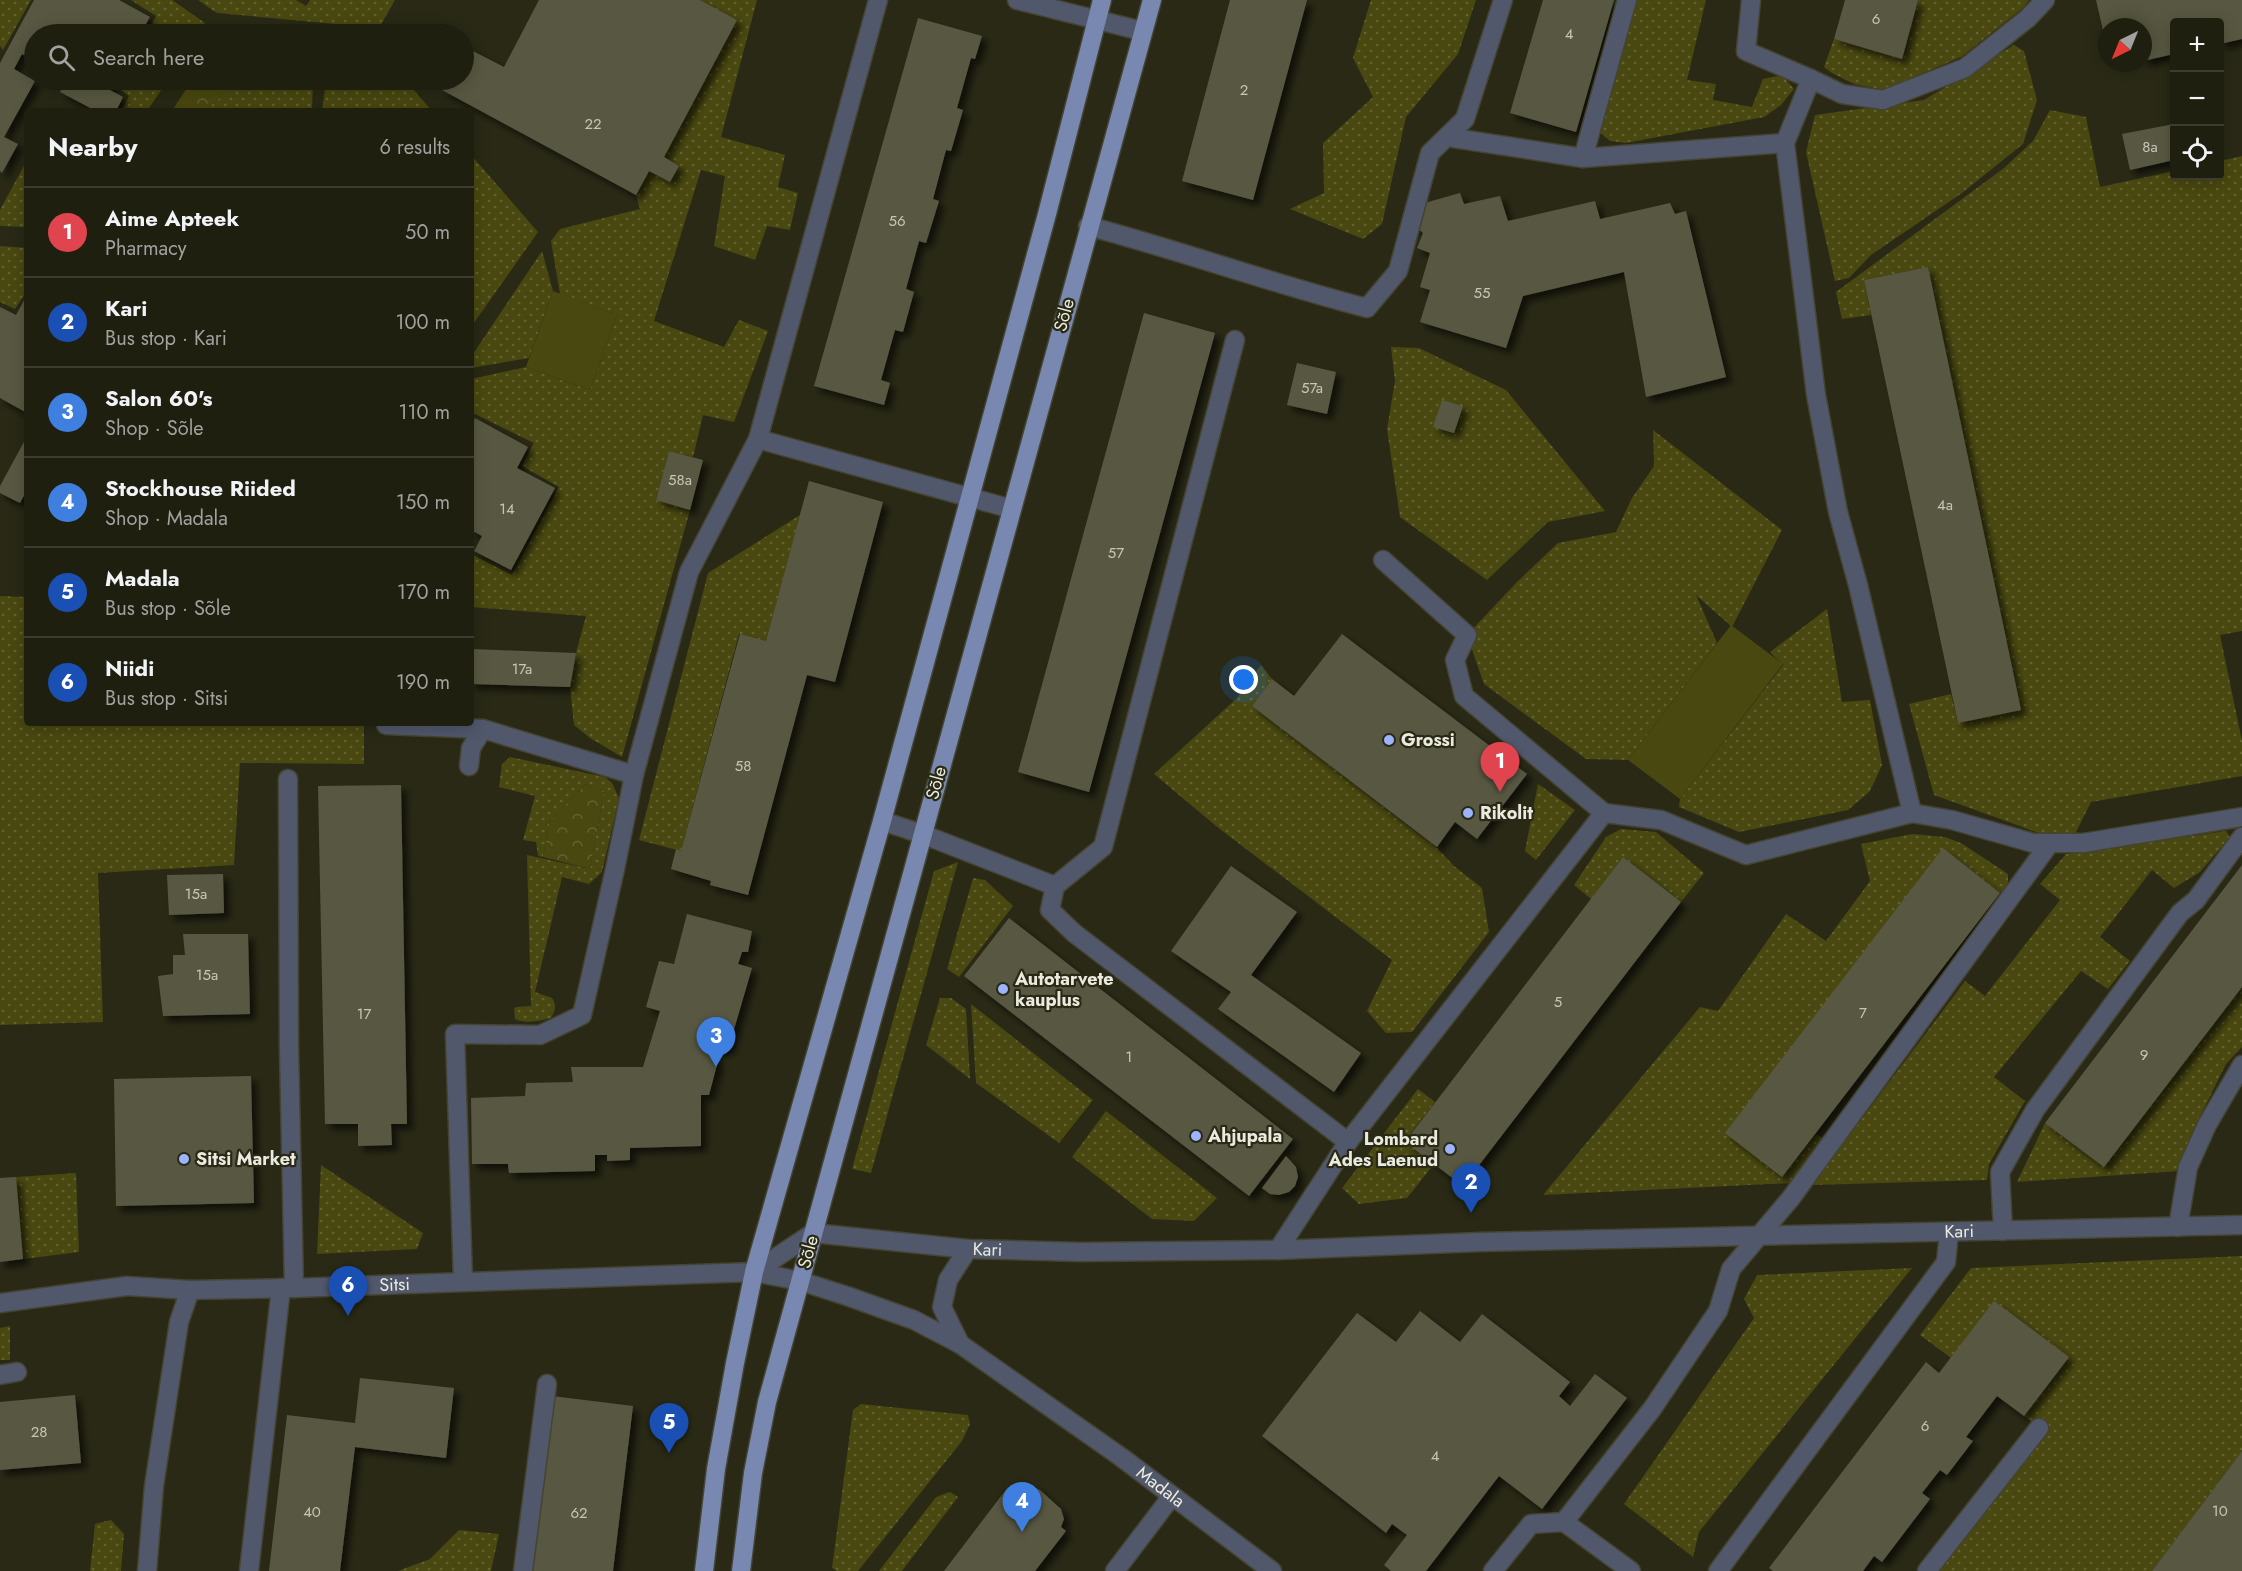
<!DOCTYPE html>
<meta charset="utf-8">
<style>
:root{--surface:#1f1f10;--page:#2c2c1e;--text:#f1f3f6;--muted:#a1a29f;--line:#3c3d30;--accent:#9bb4fd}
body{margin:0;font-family:Jost,sans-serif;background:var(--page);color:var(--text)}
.controls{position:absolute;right:18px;top:18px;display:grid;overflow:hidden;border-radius:6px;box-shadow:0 3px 15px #0003}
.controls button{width:54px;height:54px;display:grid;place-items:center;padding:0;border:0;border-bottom:2px solid var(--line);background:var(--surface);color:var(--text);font:30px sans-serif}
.compass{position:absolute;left:2098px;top:18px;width:54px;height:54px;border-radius:50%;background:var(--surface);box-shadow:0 3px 15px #0003;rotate:223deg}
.you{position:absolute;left:1244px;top:680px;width:21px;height:21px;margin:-15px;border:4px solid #fff;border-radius:50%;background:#1a73e8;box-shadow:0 0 0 9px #1a73e833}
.badge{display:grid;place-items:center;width:39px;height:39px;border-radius:50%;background:var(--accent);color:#fff;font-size:20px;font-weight:700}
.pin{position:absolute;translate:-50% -50px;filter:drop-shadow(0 2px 3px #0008)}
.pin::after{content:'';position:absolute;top:32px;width:21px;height:18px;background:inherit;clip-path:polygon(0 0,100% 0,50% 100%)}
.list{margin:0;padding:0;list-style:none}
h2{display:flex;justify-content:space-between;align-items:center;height:78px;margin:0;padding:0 24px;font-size:26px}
h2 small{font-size:20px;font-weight:400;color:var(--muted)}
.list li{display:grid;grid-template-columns:39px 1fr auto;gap:18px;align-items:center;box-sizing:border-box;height:90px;padding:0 24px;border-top:2px solid var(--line)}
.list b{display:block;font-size:22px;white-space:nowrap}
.list p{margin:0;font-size:20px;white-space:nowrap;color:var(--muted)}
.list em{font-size:20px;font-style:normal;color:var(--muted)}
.icon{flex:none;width:33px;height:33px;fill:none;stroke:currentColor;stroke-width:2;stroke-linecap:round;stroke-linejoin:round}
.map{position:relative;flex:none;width:2242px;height:1571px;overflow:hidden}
.search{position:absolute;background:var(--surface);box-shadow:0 3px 15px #0003;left:24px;top:24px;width:450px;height:66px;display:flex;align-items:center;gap:15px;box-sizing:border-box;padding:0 21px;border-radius:33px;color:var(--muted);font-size:22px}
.panel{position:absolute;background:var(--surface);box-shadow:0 3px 15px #0003;left:24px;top:108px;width:450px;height:618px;border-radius:6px}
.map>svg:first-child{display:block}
.grass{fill:url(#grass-dots)}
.park{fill:url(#park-crowns)}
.pitch{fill:#494810}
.building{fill:#585843;filter:url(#shadow)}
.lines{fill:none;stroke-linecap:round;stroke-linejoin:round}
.minor-casing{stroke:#444432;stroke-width:21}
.major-casing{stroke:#444432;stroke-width:21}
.minor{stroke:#51586c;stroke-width:18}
.major{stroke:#7988b0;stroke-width:18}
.poi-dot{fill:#9bb4fd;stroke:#292916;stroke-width:2}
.labels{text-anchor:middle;stroke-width:4.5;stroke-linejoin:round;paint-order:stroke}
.number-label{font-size:15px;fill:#c6c6b7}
.street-label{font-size:18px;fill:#eaebde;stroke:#292916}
.poi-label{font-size:18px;font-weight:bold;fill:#eaebde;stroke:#292916;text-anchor:start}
</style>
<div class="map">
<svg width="2242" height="1571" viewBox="0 0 2242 1571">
<defs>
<pattern id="grass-dots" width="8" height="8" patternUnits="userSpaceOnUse" patternTransform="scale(1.5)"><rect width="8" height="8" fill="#494810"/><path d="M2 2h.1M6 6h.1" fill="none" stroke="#636332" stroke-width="1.8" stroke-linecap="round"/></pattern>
<pattern id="park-crowns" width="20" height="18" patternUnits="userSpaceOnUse" patternTransform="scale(1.5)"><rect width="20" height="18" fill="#494810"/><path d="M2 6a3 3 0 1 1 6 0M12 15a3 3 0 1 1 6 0" fill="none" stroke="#636332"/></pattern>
<filter id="shadow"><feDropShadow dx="5.5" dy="5.5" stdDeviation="3" flood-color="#0009"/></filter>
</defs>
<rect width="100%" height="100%" fill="#292916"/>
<!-- grass -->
<path class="grass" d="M0,0H31L3,50L0,46Z
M131,0H172L205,23L197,34H147L156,16Z
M198,0H296L306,6L310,0H395L379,28L217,13Z
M700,0H757L721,137L785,155L778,187L798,193L790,230L767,226L755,260L714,246L725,176L701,170L654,321L724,347L739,320L768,331L734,422L703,415L693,457L669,451L656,500L690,510L622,757L590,738L574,725L570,687L576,653L586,616L471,607V554L512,575L559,487L522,466L534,443L473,413L471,415V379L526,367L590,390L617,315L560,294L551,241L560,229L640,209L636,195L649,171L670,182L679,166L664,157L737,20Z
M1371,0H1476L1458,54L1406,117L1382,224L1363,239L1290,209L1324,193L1323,143L1373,97L1353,58Z
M1637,0H1706L1687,80L1716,84L1713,100L1752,107L1763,79L1782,75L1794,89L1781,105L1764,117L1626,143L1610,141L1599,132Z
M1918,0H2029L2023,8L1961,57L1884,90L1854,84L1832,73L1824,67L1834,39L1902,59Z
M2014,45L2024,51L2037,100L2023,144L1962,193L1871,255L1849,278L1835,281L1806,152L1815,115L1924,100Z
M123,80H168L147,111H121L129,96L119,88Z
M258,80H313L312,111H204L232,88Z
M326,80H405L432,111H322Z
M2050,110L2086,117L2100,187L2174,171V176H2220V161L2242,156V631L2220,635L2242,741V776L2091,802L2075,834L2039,833L1934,795L1909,704L1951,694L1958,723L2021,710L1928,267L1864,280L1871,315L1842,319L1836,292L2004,168L2033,141Z
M471,155L538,232L471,327Z
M27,160V227L0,226V210Z
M0,246L27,248V291L15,309L0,302Z
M542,251L553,291L529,358L471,368V357Z
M1391,347L1419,348L1506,390L1605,511L1548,522L1487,580L1400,517L1387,429L1395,381Z
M1653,430L1782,530L1732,627L1696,595L1717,643L1628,760L1586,759L1484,684L1467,635L1517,582L1558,543L1616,532L1632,498L1654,466Z
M800,515L766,641L739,634L681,851L639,840L708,573Z
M0,596L27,597V723H364V764L240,763L234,865L98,873L103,1022L0,1025Z
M1827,609L1842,702L1870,700L1882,765L1870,791L1848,810L1739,832L1679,807L1680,799L1783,665L1770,652Z
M1261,665L1272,679L1252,706L1436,847L1454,866L1482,888L1489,932L1412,1032L1386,1033L1367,1011L1392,960L1216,826L1154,774L1236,699Z
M510,757L605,777L612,783L619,798L602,872L589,884L562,877L535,992L552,998C557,1005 555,1010 551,1018C540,1021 525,1024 515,1019L514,1009L516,1007L531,1006L527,855L590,869L604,791L586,784L550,820L543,857L538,856L536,842L523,840L535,796L499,787L502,764Z
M1538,784L1575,810L1536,860L1525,851Z
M1621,829L1656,832L1704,873L1681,902L1623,857L1591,899L1574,885L1606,837Z
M2226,831L2230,837L2200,872L2174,888L2152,870L2100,937L2130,961L2108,989L2081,971L1994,1077L2025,1101L1989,1164L1987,1180L1812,1185L1965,981L1985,996L2060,900L2040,884L2066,854Z
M1912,834L1945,837L1961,843L2008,874V886L2000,893L1944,849L1782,1177L1816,1134L1825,1140L1791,1183L1543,1195L1700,1007L1718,1011L1786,914L1826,941L1870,881L1861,844Z
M958,862L871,1173L852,1169L934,871Z
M973,878L985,880L1013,906L959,977L947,969Z
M2242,987V1047L2226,1064L2194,1129L2179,1171L2017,1182L2045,1123L2104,1167Z
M940,998H951L966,1009L970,1079L926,1045Z
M971,1004L1093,1100L1059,1143L976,1083Z
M1418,1089L1435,1102L1405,1141L1434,1164L1407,1198L1359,1204L1342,1188Z
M1106,1111L1217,1198L1194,1221L1152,1219L1072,1157Z
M321,1165L423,1233L417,1249L317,1254Z
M76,1173L79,1252L23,1259L16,1177Z
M2242,1256V1451L2152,1571H1940L2047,1433L2024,1416L2068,1357L1951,1358L1920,1335L1971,1268Z
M1912,1268L1699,1532L1693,1557L1624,1504L1754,1318L1744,1299L1757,1275Z
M10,1326V1360H0V1328Z
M861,1404L968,1415L970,1424L962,1441L858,1571H837L832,1568L853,1410Z
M950,1492L958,1497L902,1571H879L936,1497Z
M111,1520L124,1534L121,1571H90L95,1524Z
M459,1530L499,1534L491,1571H398L430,1559Z"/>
<!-- park -->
<path class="park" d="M192,80H258L232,88L204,111H172Z
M586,784L604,791L590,869L543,857L550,820Z"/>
<!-- pitch -->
<path class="pitch" d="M553,291L617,315L590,390L526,367Z
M1731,625L1783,664L1680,799L1628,760Z"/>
<!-- building -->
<path class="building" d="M34,0H119L150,17L140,34H34V61L22,54L14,69L35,81L4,137L18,144L2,173L0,171V63Z
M539,0H700L737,20L664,157L679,166L670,182L649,171L636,195L442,90L448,80H464L465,47L504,67Z
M1230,0H1307L1253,200L1182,181Z
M1543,0H1614L1576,132L1510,113Z
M1845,0H1918L1902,59L1834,39Z
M2096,0H2242V39L2220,44V22H2174V54L2143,61V27H2107L2106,43Z
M918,18L982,36L975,59L971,58L957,108L963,110L951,151L946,150L933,199L939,201L926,243L919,241L906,289L914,292L903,332L895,330L881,380L890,383L884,405L814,386Z
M66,80H116L110,90L123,97L116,111H96L60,92Z
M2174,124V160L2130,170L2122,134Z
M1460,193L1464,204L1500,196L1508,221L1595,201L1600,219L1670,203L1675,214L1686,211L1726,377L1646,397L1624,272L1523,296L1506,348L1420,322L1430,290L1420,287L1430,253L1417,248L1423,233L1414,225L1421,204Z
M1928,267L2021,710L1958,723L1864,280Z
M27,295V413L0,398V307L16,315Z
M1144,313L1215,333L1089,792L1018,772Z
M1297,363L1336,372L1327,414L1287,405Z
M1442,400L1463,406L1454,433L1433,427Z
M475,418L528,447L517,468L555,488L511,570L474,551L482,536L471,530V425Z
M25,440L27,442V490L20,503L0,493V486Z
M669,451L703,460L690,510L656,500Z
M809,481L883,502L835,682L807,675L748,895L710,885L711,881L671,869L676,849L681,851L740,634L766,641Z
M1342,634L1527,774L1477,839L1455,822L1437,847L1252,706L1272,679L1294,696Z
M471,649L576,653L570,687L471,684Z
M401,785L407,1124H391L392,1145L358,1146V1124H325L318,786Z
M1943,848L2000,893L1782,1177L1725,1133Z
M1623,857L1681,902L1463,1186L1405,1142Z
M2242,865V987L2104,1167L2045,1123Z
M1231,866L1297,912L1251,975L1361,1053L1334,1092L1218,1009L1231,992L1171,951Z
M223,874L224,913L169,915L167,875Z
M687,914L752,931L748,952H742L738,964L752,968L728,1050L714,1048L712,1057L718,1061L709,1095H701V1146L630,1148V1160L607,1161V1155H595V1171L509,1173L508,1164H472L471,1098L525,1096L526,1083L573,1082L571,1067H643L660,1011L646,1007L659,961L674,964Z
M1009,918L1293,1139L1249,1196L964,976Z
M183,934H248L250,1014L163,1016L158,976L173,974V955H185Z
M251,1076L254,1203L116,1206L114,1079Z
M1286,1156L1296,1167L1298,1177L1295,1186L1289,1192L1279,1195L1270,1194L1262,1188Z
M16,1177L23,1259L0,1262V1178Z
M1994,1301L2069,1357L2024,1416L1997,1396L1966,1437L1973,1441L1947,1475L1940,1470L1922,1493L1930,1499L1882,1562L1874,1556L1863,1571H1773L1769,1568L1926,1362L1939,1373Z
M1420,1311L1460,1342L1482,1314L1570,1382L1559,1396L1570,1406L1595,1374L1627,1398L1542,1509L1499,1476L1426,1571H1391L1384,1565L1407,1535L1392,1524L1386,1533L1262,1436L1357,1313L1396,1342Z
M360,1378L454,1388L446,1458L355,1447L340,1571H269L287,1415L355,1423Z
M75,1395L81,1463L0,1470V1402Z
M552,1396L633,1406L613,1571H531Z
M2242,1451V1571H2152Z
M1030,1485L1040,1490L1061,1509L1064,1519L1061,1527L1066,1531L1035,1571H944L1008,1487L1012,1490L1018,1486Z"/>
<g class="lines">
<!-- minor casing -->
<g class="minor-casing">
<g id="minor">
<path d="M1017,0L1142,31"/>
<path d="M1751,0L1746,51L1811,79"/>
<path d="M1447,137L1583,158L1785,143"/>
<path d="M1583,158L1627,0"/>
<path d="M1088,226C1182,251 1273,284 1367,308L1398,271L1430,153L1465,119L1503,0"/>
<path d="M1235,340L1103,847L1055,886L1050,910L1074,933L1348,1142"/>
<path d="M758,439L1012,509"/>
<path d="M386,725L483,729L634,775"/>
<path d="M469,766L471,748L483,729"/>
<path d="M288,779L289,1048L294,1288"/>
<path d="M1604,813L1661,820L1746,855L1912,813L1858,585L1838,512L1816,395L1785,143L1811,79L1842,94L1883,100L1965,68L2028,18L2045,0"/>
<path d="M1912,813L1952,820L2033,843H2083L2242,817"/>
<path d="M882,821L922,834L1055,886"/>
<path d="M2178,1227L2188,1167L2207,1125L2242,1065"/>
<path d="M2003,1231L2000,1172L2035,1110L2180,913L2196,900L2242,837"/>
<path d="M1278,1250L1348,1142L1604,813L1464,696L1455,660L1467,635L1383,560"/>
<path id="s1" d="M754,1272L813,1233L968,1249L1080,1252L1278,1250L1480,1242L2242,1225"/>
<path d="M463,1281L455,1034L540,1035L582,1015L615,869L634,775L689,572L758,439L878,0"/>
<path id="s2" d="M0,1303L127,1286L190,1290L294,1288L754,1272L800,1281L847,1296L914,1320L960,1344L1121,1457L1272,1571"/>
<path d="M960,1344L942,1307L948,1280L968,1249"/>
<path d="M0,1375L17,1372"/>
<path d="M1564,1522L1631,1571"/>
<path d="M147,1571L154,1486L179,1322L190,1290"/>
<path d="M249,1571L281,1288"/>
<path d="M523,1571L547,1384"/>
<path d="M1115,1571L1172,1496"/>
<path d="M1493,1571L1531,1524L1564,1522L1652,1409L1718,1311L1731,1269L1791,1198L2050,843"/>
<path d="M1718,1571L1946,1262L1949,1232"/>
<path d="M1927,1571L2039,1428"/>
</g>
</g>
<!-- major casing -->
<g class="major-casing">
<path id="major" d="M704,1571L716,1469L735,1363L754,1272L882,821L1047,214L1102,0
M741,1571L753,1473L767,1402L1152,0"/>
</g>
<!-- minor -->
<use href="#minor" class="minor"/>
<!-- major -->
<use href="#major" class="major"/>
</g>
<!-- markers -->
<g class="poi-dot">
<circle cx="1389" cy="740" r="6"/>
<circle cx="1468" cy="813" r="6"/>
<circle cx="1003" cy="989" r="6"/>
<circle cx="1196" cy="1136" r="6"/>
<circle cx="1450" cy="1149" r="6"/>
<circle cx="184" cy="1159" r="6"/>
</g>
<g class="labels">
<!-- number labels -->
<g class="number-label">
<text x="1876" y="24">6</text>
<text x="1569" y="39">4</text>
<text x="1244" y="95">2</text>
<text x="593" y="129">22</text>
<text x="2150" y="152">8a</text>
<text x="897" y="226">56</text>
<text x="1482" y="298">55</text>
<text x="1312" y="393">57a</text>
<text x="680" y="485">58a</text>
<text x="1945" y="510">4a</text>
<text x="507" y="514">14</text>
<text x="1116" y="558">57</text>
<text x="522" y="674">17a</text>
<text x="743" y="771">58</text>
<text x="196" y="899">15a</text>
<text x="207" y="980">15a</text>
<text x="1558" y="1007">5</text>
<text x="1863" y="1018">7</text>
<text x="364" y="1019">17</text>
<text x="2144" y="1060">9</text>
<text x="1129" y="1062">1</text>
<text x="1925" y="1431">6</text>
<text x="39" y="1437">28</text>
<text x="1435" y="1461">4</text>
<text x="2220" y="1516">10</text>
<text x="312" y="1517">40</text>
<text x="579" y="1518">62</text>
</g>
<!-- street labels -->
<g class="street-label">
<text transform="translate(1064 315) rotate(-75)" y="6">Sõle</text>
<text transform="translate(936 783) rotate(-75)" y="6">Sõle</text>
<text dy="6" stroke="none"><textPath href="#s1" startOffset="1218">Kari</textPath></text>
<text dy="6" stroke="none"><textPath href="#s1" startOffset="246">Kari</textPath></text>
<text transform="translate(808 1252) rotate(-75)" y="6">Sõle</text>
<text dy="6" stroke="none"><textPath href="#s2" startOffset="396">Sitsi</textPath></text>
<text dy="6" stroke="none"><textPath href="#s2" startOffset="1221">Madala</textPath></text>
</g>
<!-- poi labels -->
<g class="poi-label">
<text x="1401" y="746">Grossi</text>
<text x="1480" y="819">Rikolit</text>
<text x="1015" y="985">Autotarvete<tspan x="1015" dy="21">kauplus</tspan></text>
<text x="1208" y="1142">Ahjupala</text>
<text x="1438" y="1145" text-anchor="end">Lombard<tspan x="1438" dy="21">Ades Laenud</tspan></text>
<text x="196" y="1165">Sitsi Market</text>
</g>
</g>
</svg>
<div class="controls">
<button>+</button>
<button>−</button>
<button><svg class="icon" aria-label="locate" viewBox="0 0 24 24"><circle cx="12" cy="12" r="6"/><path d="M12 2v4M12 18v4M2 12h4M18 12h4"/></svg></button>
</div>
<svg class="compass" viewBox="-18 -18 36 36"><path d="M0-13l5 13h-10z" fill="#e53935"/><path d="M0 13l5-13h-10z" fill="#a1a29f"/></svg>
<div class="you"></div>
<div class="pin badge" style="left:1500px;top:792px;background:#e0444e">1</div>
<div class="pin badge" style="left:1471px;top:1213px;background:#1a4fb4">2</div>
<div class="pin badge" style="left:716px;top:1067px;background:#3f7fe0">3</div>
<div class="pin badge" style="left:1022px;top:1532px;background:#3f7fe0">4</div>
<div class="pin badge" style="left:669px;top:1453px;background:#1a4fb4">5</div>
<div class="pin badge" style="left:348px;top:1316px;background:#1a4fb4">6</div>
<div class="search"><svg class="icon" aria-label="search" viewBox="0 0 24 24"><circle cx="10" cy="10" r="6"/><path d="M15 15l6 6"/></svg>Search here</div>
<section class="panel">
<h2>Nearby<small>6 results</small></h2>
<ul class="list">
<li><span class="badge" style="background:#e0444e">1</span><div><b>Aime Apteek</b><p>Pharmacy</p></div><em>50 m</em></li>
<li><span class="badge" style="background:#1a4fb4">2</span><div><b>Kari</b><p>Bus stop · Kari</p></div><em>100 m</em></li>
<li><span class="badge" style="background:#3f7fe0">3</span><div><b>Salon 60's</b><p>Shop · Sõle</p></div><em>110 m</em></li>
<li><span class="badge" style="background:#3f7fe0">4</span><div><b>Stockhouse Riided</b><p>Shop · Madala</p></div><em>150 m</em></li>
<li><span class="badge" style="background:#1a4fb4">5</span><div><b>Madala</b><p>Bus stop · Sõle</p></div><em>170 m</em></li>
<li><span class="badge" style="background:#1a4fb4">6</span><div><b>Niidi</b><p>Bus stop · Sitsi</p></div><em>190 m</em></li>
</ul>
</section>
</div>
